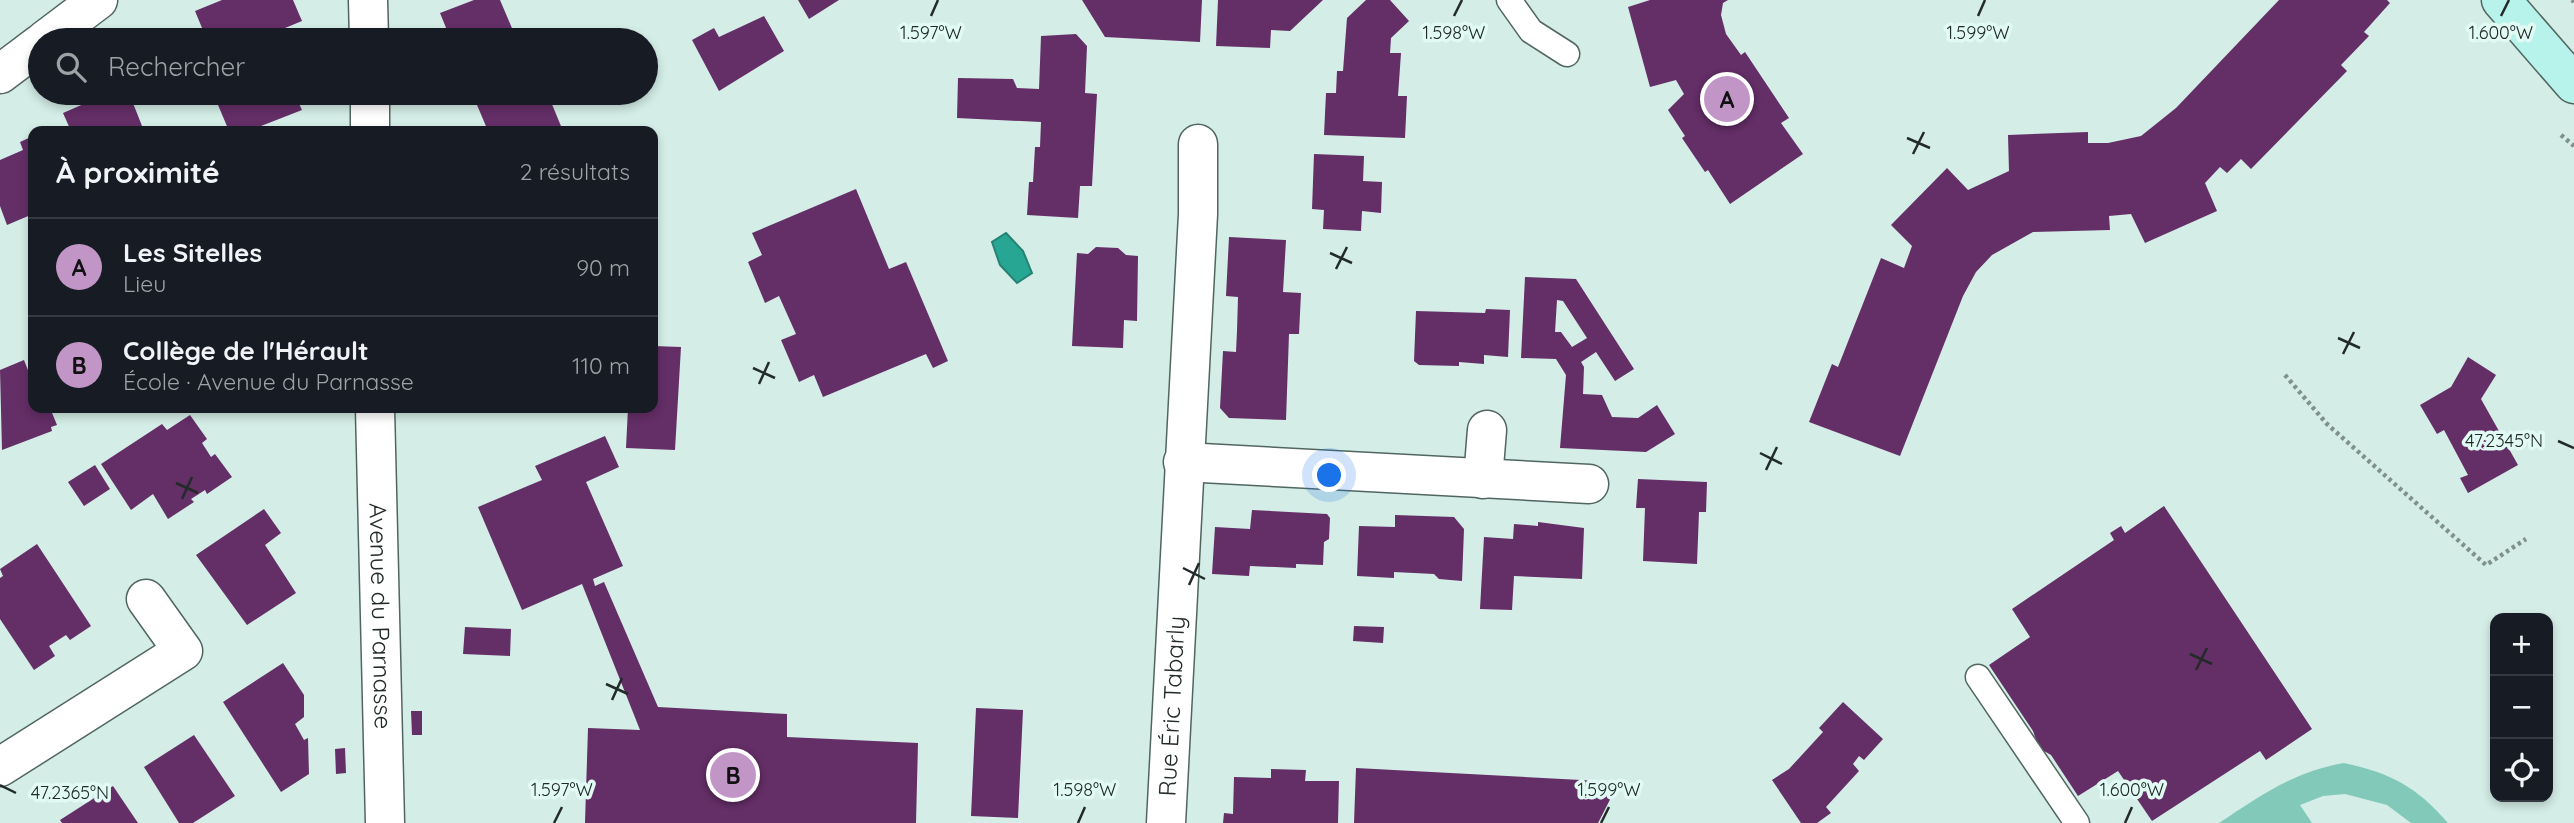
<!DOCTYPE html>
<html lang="fr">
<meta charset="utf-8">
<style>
:root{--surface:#171b24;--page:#20242c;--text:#f1f3f6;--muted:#9ea1a6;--line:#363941;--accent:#c196c7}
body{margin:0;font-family:Quicksand,sans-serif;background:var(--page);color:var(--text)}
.controls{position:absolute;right:21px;bottom:21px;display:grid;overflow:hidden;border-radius:14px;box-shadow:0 4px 10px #0003}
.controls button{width:63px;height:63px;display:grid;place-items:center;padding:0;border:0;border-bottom:2px solid var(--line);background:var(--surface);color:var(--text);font:35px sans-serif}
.you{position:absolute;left:1330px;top:476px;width:24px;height:24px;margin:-18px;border:5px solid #fff;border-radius:50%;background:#1a73e8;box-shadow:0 0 0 10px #1a73e833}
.badge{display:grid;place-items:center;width:46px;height:46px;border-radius:50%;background:var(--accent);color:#111;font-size:23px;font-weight:700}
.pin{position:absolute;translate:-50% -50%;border:4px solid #fff;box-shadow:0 2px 7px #0006}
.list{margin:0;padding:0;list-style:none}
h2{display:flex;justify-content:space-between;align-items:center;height:91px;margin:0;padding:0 28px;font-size:30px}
h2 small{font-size:23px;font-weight:400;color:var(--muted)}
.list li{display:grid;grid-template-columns:46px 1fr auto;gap:21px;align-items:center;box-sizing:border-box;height:98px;padding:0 28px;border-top:2px solid var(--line)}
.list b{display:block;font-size:26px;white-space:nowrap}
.list p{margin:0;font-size:23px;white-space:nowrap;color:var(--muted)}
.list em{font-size:23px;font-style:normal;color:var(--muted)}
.icon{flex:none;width:38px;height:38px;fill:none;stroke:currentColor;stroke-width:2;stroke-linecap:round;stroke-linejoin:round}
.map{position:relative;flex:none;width:2574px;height:823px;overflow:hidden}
.search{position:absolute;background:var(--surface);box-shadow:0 4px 10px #0003;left:28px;top:28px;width:630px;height:77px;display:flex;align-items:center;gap:18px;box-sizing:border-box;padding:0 24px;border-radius:38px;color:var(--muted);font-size:26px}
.panel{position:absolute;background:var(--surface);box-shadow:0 4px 10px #0003;left:28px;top:126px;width:630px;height:287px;border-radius:14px}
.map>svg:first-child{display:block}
.green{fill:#82c9ba}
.water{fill:#27a793;stroke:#268273;stroke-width:2}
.building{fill:#642e67;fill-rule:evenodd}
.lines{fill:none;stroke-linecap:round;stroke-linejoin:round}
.lane-casing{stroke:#516661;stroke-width:27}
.street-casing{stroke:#516661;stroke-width:41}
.secondary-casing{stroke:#516661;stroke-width:41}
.path{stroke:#80918d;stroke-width:4.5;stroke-dasharray:3.5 3.5;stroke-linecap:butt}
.lane{stroke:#fff;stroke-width:24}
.street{stroke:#fff;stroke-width:38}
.secondary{stroke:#b7f3eb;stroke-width:38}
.ticks{fill:none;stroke:#222b29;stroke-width:2.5}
.labels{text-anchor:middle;stroke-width:7;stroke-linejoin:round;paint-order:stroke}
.street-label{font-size:24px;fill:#222b29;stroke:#e1faf4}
.ticks-label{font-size:18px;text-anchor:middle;fill:#222b29;stroke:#e1faf4;stroke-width:7;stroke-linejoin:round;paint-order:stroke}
</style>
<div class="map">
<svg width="2574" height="823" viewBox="0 0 2574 823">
<rect width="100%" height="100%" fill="#d4ede7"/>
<!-- green -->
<path class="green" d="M2344,763C2391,773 2417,787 2448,823H2411L2387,805L2345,794L2323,796L2300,805L2312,823H2219C2262,795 2293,772 2344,763Z"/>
<!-- water -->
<path class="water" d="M1006,233L1023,251L1032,273L1017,283L1000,265L992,242Z"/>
<!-- building -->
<path class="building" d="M222,0H293L302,21L256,40H207L195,11Z
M474,0H500L517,40H451L440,13Z
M798,0H839L809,19Z
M1082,0H1202L1200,42L1105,37Z
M1218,0H1323L1290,31L1271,30L1270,48L1216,46Z
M1366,0H1390L1409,21L1391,38L1390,53H1401L1398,96H1407L1405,138L1324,135L1326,93H1336L1337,71H1343L1347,18Z
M1650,0H1728L1723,3L1721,15L1726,34L1741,55L1745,52L1789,118L1781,123L1803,154L1730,204L1708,170L1705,172L1682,138L1685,136L1668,110L1684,94L1676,80L1650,87L1628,7Z
M2279,0H2387L2390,3L2364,32L2369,36L2341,65L2347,71L2251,169L2241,159L2227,173L2220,167L2205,183L2217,211L2145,243L2131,214L2109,216L2110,230L2033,232L1992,255L1976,272L1963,296L1900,456L1809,422L1832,364L1838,367L1881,258L1904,268L1912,246L1891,225L1947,168L1968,190L2009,171L2008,135L2088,132V143H2108L2141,136L2176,108Z
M764,16L784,51L719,91L692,40L714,28L719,37Z
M1076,34L1087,46L1085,93L1097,94L1092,186H1080L1078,218L1027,215L1029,182H1033L1035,147H1040L1041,122L957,118L958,78L1013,79L1017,88L1039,89L1041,36Z
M109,93H129L144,131H71L63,113Z
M213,93H294L302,110L248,131H229Z
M472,93H525L530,105L549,97L563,131H488Z
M33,136V214L7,225L0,206V160L23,150L20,142Z
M1314,154L1364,156L1363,181L1382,182L1381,213L1362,211L1361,231L1323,229L1324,210L1312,209Z
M856,189L889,269L906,262L948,361L933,368L926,354L823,397L814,375L799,382L781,340L796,334L779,296L765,303L748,262L762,255L752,233Z
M1229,237L1286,240L1283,292L1301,293L1299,334H1289L1286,420L1229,418L1220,408L1223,351L1236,352L1237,331L1238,297L1226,296Z
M1096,247L1118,248L1126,255L1138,256L1137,321L1124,320L1123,348L1072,346L1077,253L1088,254Z
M1525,277L1576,279L1634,369L1615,381L1596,352L1581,362L1584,367L1583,394L1602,395L1612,417L1638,418L1657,405L1675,434L1646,452L1560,448L1566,375L1556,359L1521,358ZM1557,300L1563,301L1587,338L1572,347L1561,332H1555Z
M1486,309L1510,310L1508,357L1484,355V364L1459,362V366L1419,365L1414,361L1416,311L1485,313Z
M653,346L681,347L675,450L626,448L628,408H653Z
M2468,357L2496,375L2481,399L2518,465L2468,493L2460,478L2468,475L2444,430L2437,434L2420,405L2451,387Z
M24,360L33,383V408H50L57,425L51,427L52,431L2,450L0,370Z
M190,415L207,439L202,443L211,457L215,454L232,477L207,494L205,490L191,499L194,502L168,519L153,494L131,510L101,464L162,424L167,430Z
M605,436L619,467L586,482L623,566L593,579L595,586L604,582L658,707L787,714V737L918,743L916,823H585L588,728L640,730L582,584L522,610L478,507L542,480L535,466Z
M95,465L110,489L84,506L68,482Z
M1638,479L1707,482L1706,512H1699L1697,564L1643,561L1645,508H1636Z
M2164,506L2312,729L2266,760L2260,751L2152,821L2118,771L2078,796L2051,755L2039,748L2033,731L1989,665L2030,637L2012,609L2114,540L2110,533L2121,526L2125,533Z
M264,509L281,533L265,545L296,593L247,625L196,555Z
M1252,510L1327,514L1330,518L1329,539L1324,542L1323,565L1296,564V568L1250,566L1249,576L1212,574L1215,527L1250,529Z
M1395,515L1454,517L1464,529L1462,581L1439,579L1434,574L1394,572V578L1357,576L1359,526L1395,527Z
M1538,522L1584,528L1582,579L1514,576L1512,610L1480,609L1484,537L1513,539L1514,524L1538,526Z
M37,544L91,626L70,640L66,635L49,646L55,656L34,670L0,619V578L3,576L0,569Z
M1354,626L1384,627L1383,643L1353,641Z
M465,627L511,629L510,656L463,654Z
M283,663L304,695V717L295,724L304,740L308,738L309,774L281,792L223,702Z
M1843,702L1883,739L1864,760L1859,756L1853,764L1859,771L1826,807L1831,813L1817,823H1801L1772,780L1789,769L1823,732L1819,728Z
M976,708L1023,710L1018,818L971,816Z
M411,711H422V735H412Z
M194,735L235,796L193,823H179L144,767Z
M345,748L346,773L336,774L335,749Z
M1356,768L1619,782L1598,823H1354Z
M1271,769L1306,770L1305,781H1339L1338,823H1223L1224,813L1233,814L1234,777L1271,778Z
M113,786L138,823H62L60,820Z"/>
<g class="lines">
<!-- lane casing -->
<g class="lane-casing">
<path id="lane" d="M1509,0L1531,31L1567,54
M1978,677L2077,823"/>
</g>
<!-- street casing -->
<g class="street-casing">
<g id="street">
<path d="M368,0L369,40"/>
<path d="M45,40L98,0"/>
<path d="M0,74L40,44"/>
<path d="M370,93V131"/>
<path id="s1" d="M375,408L385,823"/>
<path d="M1183,462L1589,484"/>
<path d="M1483,479L1487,430"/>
<path d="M0,767L183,651L146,599"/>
<path id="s2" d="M1166,823L1198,214V144"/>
</g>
</g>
<!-- secondary casing -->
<g class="secondary-casing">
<path id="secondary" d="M2501,0L2574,84"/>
</g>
<!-- path -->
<path class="path" d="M2572,0L2574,2
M2561,135L2574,146
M2285,375L2327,424L2486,565L2526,539"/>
<!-- lane -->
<use href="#lane" class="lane"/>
<!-- street -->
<use href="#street" class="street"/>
<!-- secondary -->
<use href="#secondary" class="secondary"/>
</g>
<!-- ticks -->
<path class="ticks" d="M931,16L938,0M1454,16L1462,0M1978,16L1985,0M2501,16L2509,0M1907,138L1930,148M1913,154L1924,132M1330,253L1352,263M1336,269L1347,247M2338,338L2360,348M2343,354L2354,332M753,368L775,378M759,384L769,362M2558,441L2574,448M1760,453L1782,464M1766,470L1777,447M176,483L198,493M182,499L192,477M1183,568L1205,579M1189,585L1199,563M2190,654L2212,664M2196,670L2207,648M606,684L628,694M612,700L622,678M0,785L16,793M554,823L562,807M1078,823L1085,807M1601,823L1609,807M2125,823L2132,807"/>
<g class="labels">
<!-- street labels -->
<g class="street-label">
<text dy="8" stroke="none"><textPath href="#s1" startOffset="208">Avenue du Parnasse</textPath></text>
<text dy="8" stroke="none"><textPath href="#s2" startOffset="117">Rue Éric Tabarly</textPath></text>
</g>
</g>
<g class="ticks-label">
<text x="931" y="39">1.597°W</text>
<text x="1454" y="39">1.598°W</text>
<text x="1978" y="39">1.599°W</text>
<text x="2501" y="39">1.600°W</text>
<text x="2504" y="447">47.2345°N</text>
<text x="562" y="796">1.597°W</text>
<text x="1085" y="796">1.598°W</text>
<text x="1609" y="796">1.599°W</text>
<text x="2132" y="796">1.600°W</text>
<text x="70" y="799">47.2365°N</text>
</g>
</svg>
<div class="controls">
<button>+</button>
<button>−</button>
<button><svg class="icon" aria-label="locate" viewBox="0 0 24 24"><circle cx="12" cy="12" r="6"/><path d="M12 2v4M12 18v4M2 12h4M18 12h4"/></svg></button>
</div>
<div class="you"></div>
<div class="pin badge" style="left:1727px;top:99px">A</div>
<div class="pin badge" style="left:733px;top:775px">B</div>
<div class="search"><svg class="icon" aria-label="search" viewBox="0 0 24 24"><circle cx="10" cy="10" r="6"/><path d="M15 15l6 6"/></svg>Rechercher</div>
<section class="panel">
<h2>À proximité<small>2 résultats</small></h2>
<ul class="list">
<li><span class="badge">A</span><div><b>Les Sitelles</b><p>Lieu</p></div><em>90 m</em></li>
<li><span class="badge">B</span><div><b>Collège de l'Hérault</b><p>École · Avenue du Parnasse</p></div><em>110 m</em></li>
</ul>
</section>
</div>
